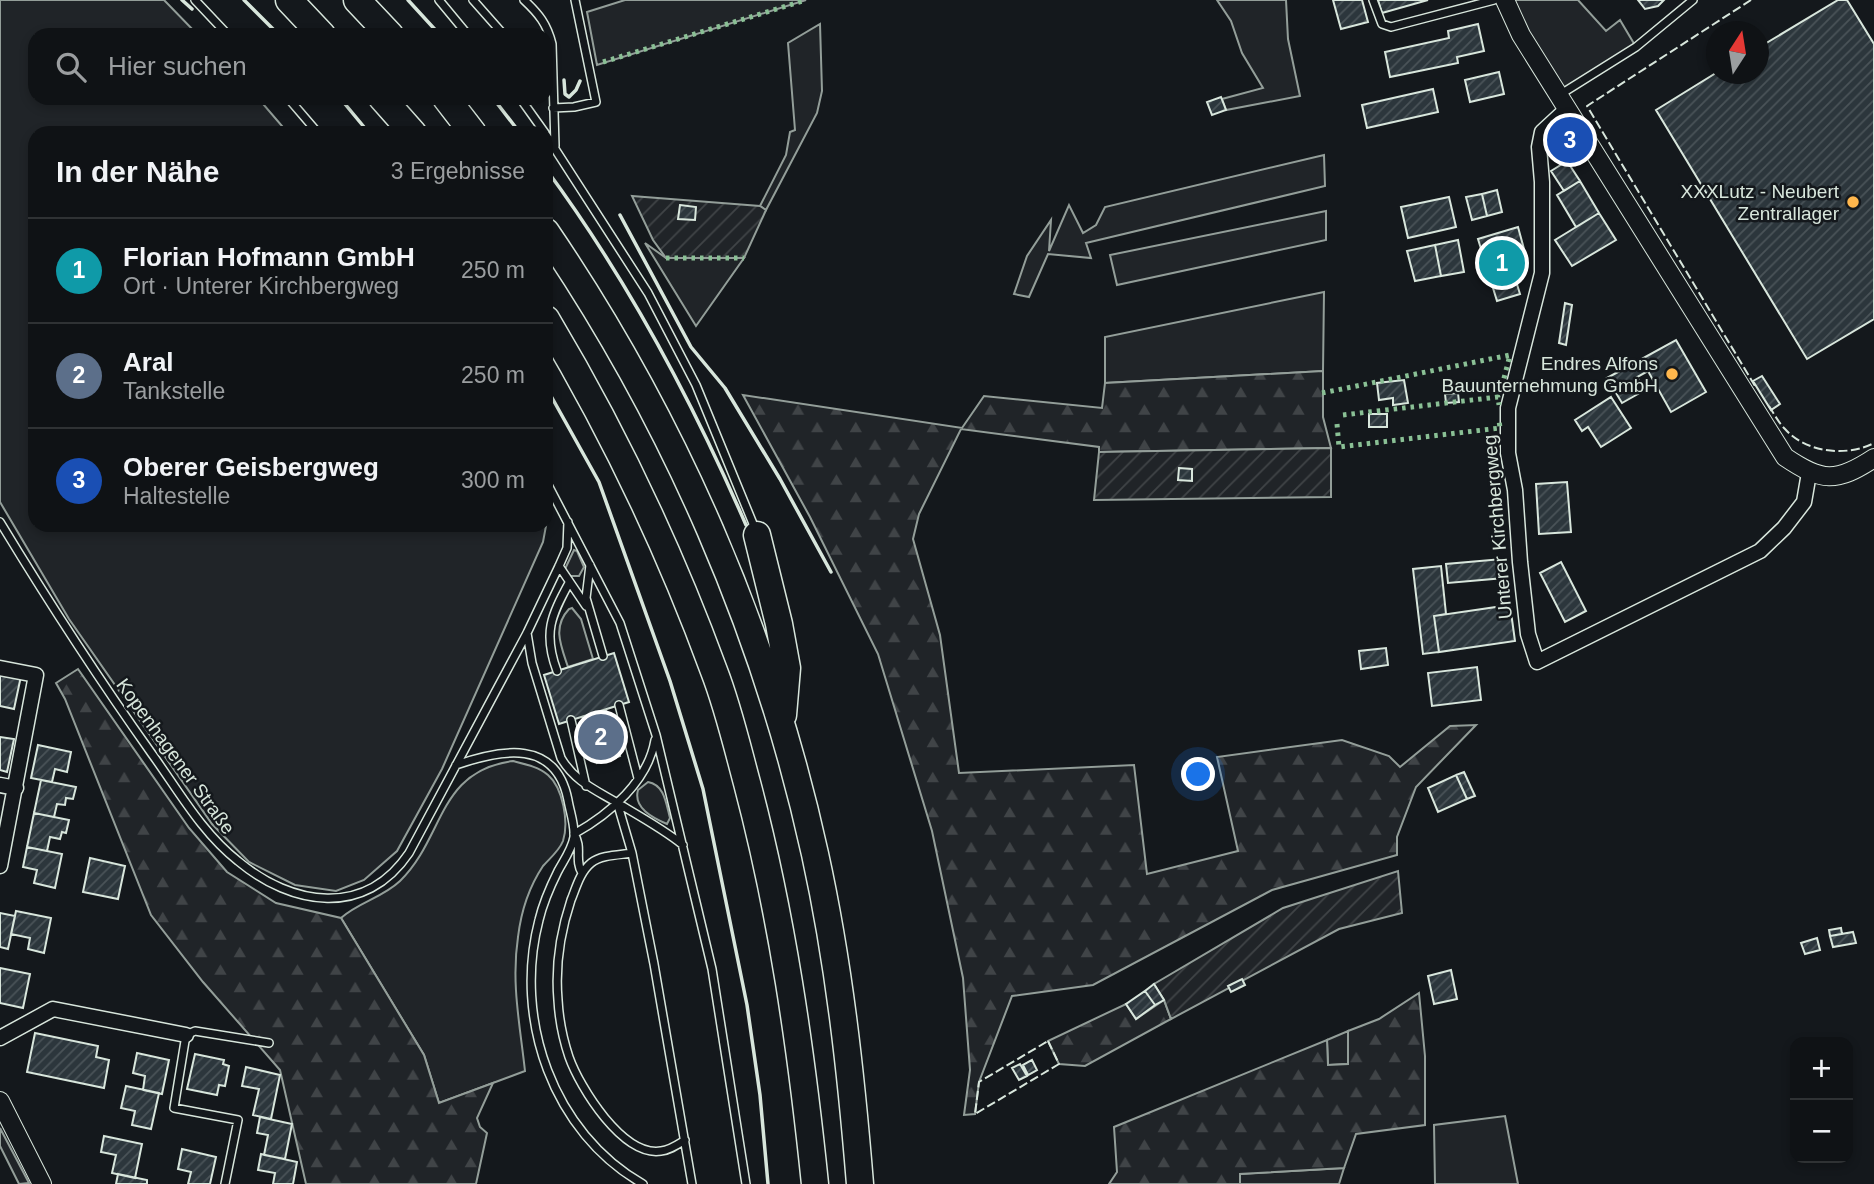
<!DOCTYPE html>
<html lang="de">
<meta charset="utf-8">
<style>
:root{--surface:#0f1215;--page:#1d2022;--text:#f1f3f6;--muted:#9b9ea0;--line:#2f3234;--accent:#db2777}
body{margin:0;font-family:Helvetica,sans-serif;background:var(--page);color:var(--text)}
.controls{position:absolute;right:21px;bottom:21px;display:grid;overflow:hidden;border-radius:14px;box-shadow:0 4px 10px #0003}
.controls button{width:63px;height:63px;display:grid;place-items:center;padding:0;border:0;border-bottom:2px solid var(--line);background:var(--surface);color:var(--text);font:35px sans-serif}
.compass{position:absolute;left:1706px;top:21px;width:63px;height:63px;border-radius:50%;background:var(--surface);box-shadow:0 4px 10px #0003;rotate:12deg}
.you{position:absolute;left:1199px;top:775px;width:24px;height:24px;margin:-18px;border:5px solid #fff;border-radius:50%;background:#1a73e8;box-shadow:0 0 0 10px #1a73e833}
.badge{display:grid;place-items:center;width:46px;height:46px;border-radius:50%;background:var(--accent);color:#fff;font-size:23px;font-weight:700}
.pin{position:absolute;translate:-50% -50%;border:4px solid #fff;box-shadow:0 2px 7px #0006}
.list{margin:0;padding:0;list-style:none}
h2{display:flex;justify-content:space-between;align-items:center;height:91px;margin:0;padding:0 28px;font-size:30px}
h2 small{font-size:23px;font-weight:400;color:var(--muted)}
.list li{display:grid;grid-template-columns:46px 1fr auto;gap:21px;align-items:center;box-sizing:border-box;height:105px;padding:0 28px;border-top:2px solid var(--line)}
.list b{display:block;font-size:26px;white-space:nowrap}
.list p{margin:0;font-size:23px;white-space:nowrap;color:var(--muted)}
.list em{font-size:23px;font-style:normal;color:var(--muted)}
.icon{flex:none;width:38px;height:38px;fill:none;stroke:currentColor;stroke-width:2;stroke-linecap:round;stroke-linejoin:round}
.map{position:relative;flex:none;width:1874px;height:1184px;overflow:hidden}
.search{position:absolute;background:var(--surface);box-shadow:0 4px 10px #0003;left:28px;top:28px;width:525px;height:77px;display:flex;align-items:center;gap:18px;box-sizing:border-box;padding:0 24px;border-radius:21px;color:var(--muted);font-size:26px}
.panel{position:absolute;background:var(--surface);box-shadow:0 4px 10px #0003;left:28px;top:126px;width:525px;height:406px;border-radius:21px}
.map>svg:first-child{display:block}
.grass{fill:#202428;stroke:#939e99;stroke-width:2}
.forest{fill:url(#forest-firs);stroke:#939e99;stroke-width:2}
.garden{fill:url(#garden-furrows);stroke:#939e99;stroke-width:2}
.building{fill:url(#building-hatch);stroke:#d8e6dc;stroke-width:2}
.lines{fill:none;stroke-linecap:round;stroke-linejoin:round}
.service-casing{stroke:#d8e6dc;stroke-width:10}
.minor-casing{stroke:#d8e6dc;stroke-width:17}
.tertiary-casing{stroke:#d8e6dc;stroke-width:20}
.motorway-casing{stroke:#d8e6dc;stroke-width:29}
.service{stroke:#14181c;stroke-width:7}
.minor{stroke:#14181c;stroke-width:14}
.tertiary{stroke:#14181c;stroke-width:18}
.motorway{stroke:#14181c;stroke-width:26}
.hedge{stroke:#8ac095;stroke-width:5;stroke-dasharray:3.5 5;stroke-linecap:butt}
.fence{stroke:#d8e6dc;stroke-width:2;stroke-dasharray:9 3.5;stroke-linecap:butt}
.wall{stroke:#d8e6dc;stroke-width:3.5}
.poi-dot{fill:#ffb74d;stroke:#14181c;stroke-width:2.5}
.labels{text-anchor:middle;stroke-width:5;stroke-linejoin:round;paint-order:stroke}
.poi-label{font-size:19px;fill:#d8e6dc;stroke:#14181c;text-anchor:end}
.street-label{font-size:19px;fill:#d8e6dc;stroke:#14181c}
</style>
<div class="map">
<svg width="1874" height="1184" viewBox="0 0 1874 1184">
<defs>
<pattern id="forest-firs" width="22" height="20" patternUnits="userSpaceOnUse" patternTransform="scale(1.75)"><rect width="22" height="20" fill="#202428"/><path d="M5 1l3.5 6h-7zM16 11l3.5 6h-7z" fill="#404447"/></pattern>
<pattern id="garden-furrows" width="10" height="10" patternUnits="userSpaceOnUse" patternTransform="scale(1.75)"><rect width="10" height="10" fill="#202428"/><path d="M-1 1l2-2M0 10L10 0M9 11l2-2" fill="none" stroke="#404447"/></pattern>
<pattern id="building-hatch" width="6" height="6" patternUnits="userSpaceOnUse" patternTransform="scale(1.75)"><rect width="6" height="6" fill="#2c363c"/><path d="M-1 1l2-2M0 6l6-6M5 7l2-2" fill="none" stroke="#4a5358"/></pattern>
</defs>
<rect width="100%" height="100%" fill="#14181c"/>
<!-- grass -->
<path class="grass" d="M0,0H164L198,35H35V98H258L288,133H35V525H546V510L548,515L543,542L442,769L397,851L364,880L336,891L295,885L249,862L212,824L69,619L0,502Z
M625,0H806L597,65L587,12Z
M1217,0H1286L1288,39L1300,96L1226,110L1222,99L1263,88L1242,53L1231,21Z
M1505,0H1578L1606,31L1620,20L1636,47L1560,95Z
M820,24L822,91L817,113L766,210L760,206L786,155L790,132L795,130L788,43Z
M1324,155L1325,186L1086,243L1091,258L1048,254L1029,297L1014,294L1027,256L1051,220L1049,251L1069,205L1083,233L1096,225L1105,207Z
M1326,211V240L1117,285L1110,255Z
M645,243L666,258H744L696,326Z
M1324,292L1323,371L1105,383V337Z
M574,550L577,551L584,567L579,576H570L565,569Z
M572,608L581,619L593,659L568,667C561,646 552,627 569,609Z
M513,761C525,764 539,767 548,775C563,788 569,822 563,841C559,851 550,858 543,866C529,887 521,912 518,937C511,983 520,1025 525,1071L439,1103L424,1055L341,918C359,902 382,898 400,881C445,837 437,771 513,761Z
M648,782C665,785 666,804 670,818L667,824C653,818 633,808 638,790Z
M1348,1031V1064L1328,1065L1327,1040Z
M1505,1116L1518,1184H1435L1434,1125Z
M0,1128L29,1183L19,1184L0,1146Z
M1344,1168L1339,1184H1240L1239,1174Z"/>
<!-- forest -->
<path class="forest" d="M1323,371V417L1331,448L1099,452V447L961,429L919,514L913,539L940,635L959,773L1134,765L1147,874L1238,851L1217,757L1342,740L1389,756L1400,767L1450,726L1476,725L1416,787L1397,837V855L1272,890L1093,985L1012,996L979,1082L975,1114L964,1115L970,1070L963,978L932,831L878,654L810,517L743,395L962,428L984,396L1102,408L1105,383Z
M78,669L189,828L227,872L276,903L341,918L424,1055L439,1103L493,1083L477,1118L480,1127L487,1133L476,1184H306L280,1070L203,982L151,915L65,699L56,683Z
M1419,993L1425,1056V1125L1356,1134L1344,1168L1240,1174V1184H1109L1117,1172L1114,1127L1327,1040L1328,1065L1348,1064V1031L1379,1019Z
M1164,1000L1171,1019L1085,1066L1059,1064L1048,1041L1126,1004L1136,1019Z"/>
<!-- garden -->
<path class="garden" d="M632,196L760,206L766,210L744,258H666L653,240Z
M1331,448V497L1094,500L1099,452Z
M1398,871L1402,913L1339,929L1171,1019L1164,1000L1154,984L1283,908Z"/>
<!-- building -->
<path class="building" d="M1333,0H1362L1368,22L1341,29Z
M1378,0H1428L1382,13Z
M1638,0H1664L1658,6L1645,9Z
M1838,0H1847L1874,44V319L1807,359L1656,110L1716,73L1758,74V48Z
M1478,24L1484,51L1457,57L1458,63L1390,77L1385,52L1449,38L1448,31Z
M1499,72L1504,94L1470,102L1465,80Z
M1433,89L1438,112L1367,128L1362,105Z
M1221,97L1226,110L1212,115L1207,102Z
M1567,161L1580,181L1564,191L1551,171Z
M1580,181L1599,213L1576,227L1557,195Z
M1497,190L1502,212L1487,216L1482,194Z
M1482,194L1487,216L1472,220L1466,197Z
M1449,197L1456,227L1408,238L1401,207Z
M680,205L696,207L695,220L678,219Z
M1599,213L1616,240L1572,266L1555,240Z
M1518,227L1527,260L1511,265L1520,294L1497,301L1478,239Z
M1458,240L1464,272L1441,276L1435,245Z
M1435,245L1441,276L1415,281L1407,251Z
M1565,303L1572,305L1566,345L1559,343Z
M1676,340L1706,392L1671,412L1648,371L1637,377L1645,390L1622,403L1607,378Z
M1762,376L1780,404L1771,410L1753,381Z
M1404,380L1408,403L1393,405V398L1379,400L1377,383Z
M1458,393L1459,402L1446,403L1445,394Z
M1611,397L1631,428L1601,447L1588,427L1582,431L1575,420Z
M1369,414H1387V427H1369Z
M1179,468L1192,469V481L1178,480Z
M1567,482L1571,532L1539,534L1536,484Z
M1502,559L1504,578L1448,583L1446,564Z
M1561,562L1586,611L1565,622L1540,573Z
M1441,566L1446,614L1434,616L1439,652L1423,654L1413,569Z
M1510,605L1515,641L1439,652L1434,616Z
M1386,648L1388,665L1361,669L1359,651Z
M614,653L629,702L559,724L544,675Z
M1477,667L1481,700L1432,706L1428,673Z
M0,671L21,676L14,709L0,706Z
M606,710L620,756L597,763L583,717Z
M0,737L14,739L7,772L0,770Z
M38,745L71,752L67,772L55,769L52,782L31,778Z
M1464,772L1475,796L1467,799L1456,775Z
M1456,775L1467,799L1438,812L1428,788Z
M41,780L76,787L73,799L66,798L65,805L57,804L54,817L34,813Z
M34,813L69,820L66,833L62,832L60,839L50,837L47,851L27,847Z
M27,847L62,854L55,888L34,883L37,870L23,867Z
M90,858L125,866L118,899L83,892Z
M16,911L51,918L44,953L28,949L30,938L11,934Z
M0,913L15,916L8,949L0,947Z
M1841,928L1842,934L1830,936L1829,930Z
M1853,932L1856,943L1833,947L1830,936Z
M1817,938L1820,950L1805,954L1801,943Z
M0,968L30,974L23,1008L0,1003Z
M1451,970L1457,999L1434,1004L1428,976Z
M1242,979L1245,985L1231,992L1228,986Z
M1154,984L1164,1000L1155,1005L1145,991Z
M1145,991L1155,1005L1136,1019L1126,1004Z
M35,1033L98,1046L96,1057L109,1060L104,1088L27,1072Z
M137,1053L169,1060L162,1094L143,1090L145,1076L133,1073Z
M195,1054L224,1060L223,1064L229,1066L225,1086L219,1085L217,1095L187,1089Z
M1032,1060L1037,1070L1028,1075L1023,1065Z
M1020,1064L1027,1076L1019,1080L1012,1068Z
M246,1067L280,1075L271,1119L253,1115L259,1089L242,1086Z
M126,1086L159,1093L151,1129L132,1125L135,1111L121,1108Z
M260,1117L292,1124L285,1159L264,1155L268,1135L257,1133Z
M104,1136L142,1144L135,1178L112,1173L116,1155L101,1152Z
M182,1149L216,1157L210,1184H188L191,1172L178,1169Z
M261,1154L297,1162L293,1184H273L275,1173L258,1170Z
M118,1174L147,1180V1184H116Z"/>
<g class="lines">
<!-- service casing -->
<g class="service-casing">
<path id="service" d="M195,0L228,35
M439,0L468,35
M473,0L504,35
M524,0C539,14 547,24 552,44L555,146
M1373,0L1382,24L1391,27L1494,0
M1561,94L1636,47L1693,0
M288,98L318,133
M520,98L545,133
M553,108L574,107L596,102L575,0
M546,135L648,293L696,385L756,531
M546,481L620,623L656,735L712,969L746,1184
M0,522C48,601 98,678 152,754C178,790 202,833 238,861C292,906 365,918 409,853L527,633L559,566L567,548L568,522
M590,565L586,598L603,656
M559,566L586,606
M527,633L532,663L561,758C575,782 596,790 619,804C641,817 663,829 683,845
M557,671C543,633 551,616 569,583
M619,705L638,778
M571,720L586,786
M456,765C502,749 556,739 568,800C570,812 575,825 574,837C572,849 564,860 558,871C550,887 543,903 539,920C513,1019 553,1133 643,1184
M617,802L632,853L654,964L692,1184
M574,834C610,814 648,781 655,740
M574,834C583,847 574,860 582,873
M632,853C619,855 601,855 591,863C580,872 576,888 571,900C560,933 555,965 558,1000C559,1019 563,1039 569,1057C580,1088 623,1157 661,1151C670,1150 677,1145 685,1140
M225,1184L238,1120L174,1108L186,1035L195,1031L269,1043"/>
</g>
<!-- minor casing -->
<g class="minor-casing">
<path id="minor" d="M1568,108L1542,132L1539,147L1542,182V273L1508,408V453L1515,490L1520,562L1528,634L1537,662L1760,551L1784,528L1804,502L1809,473
M0,668L36,675L0,866
M0,785L16,788
M0,1038L53,1009L186,1035"/>
</g>
<!-- tertiary casing -->
<g class="tertiary-casing">
<path id="tertiary" d="M1505,0L1521,35L1785,457C1822,482 1836,483 1874,458
M0,1101L42,1184"/>
</g>
<!-- motorway casing -->
<g class="motorway-casing">
<path id="motorway" d="M289,0L322,35
M357,0L390,35
M382,98L413,133
M446,98L473,133
M546,232C674,420 766,631 815,854C839,963 851,1073 860,1184
M546,319C613,431 669,548 714,671C728,707 737,746 747,783C782,915 801,1048 815,1184
M757,535L779,624L787,668L783,715"/>
</g>
<!-- service -->
<use href="#service" class="service"/>
<!-- minor -->
<use href="#minor" class="minor"/>
<!-- tertiary -->
<use href="#tertiary" class="tertiary"/>
<!-- motorway -->
<use href="#motorway" class="motorway"/>
<!-- hedge -->
<path class="hedge" d="M603,62L806,0
M666,258H744
M1322,393L1510,355L1503,382
M1343,415L1498,397L1499,405
M1337,424L1339,447L1500,428L1499,420"/>
<!-- fence -->
<path class="fence" d="M1751,0L1587,106L1755,386
M1769,406C1774,414 1779,423 1785,429C1806,453 1847,457 1874,443
M1048,1041L1059,1064L975,1114L979,1082Z"/>
<!-- wall -->
<path class="wall" d="M182,0L192,9
M244,0L279,35
M408,0L440,35
M564,80L565,94L569,97L576,90L580,81
M340,98L369,133
M493,98L520,133
M546,169C628,280 691,398 746,525
M620,215L691,347L725,388L780,479L831,572
M546,387L599,482L670,681L703,789L747,1005L760,1095L768,1184"/>
</g>
<!-- markers -->
<g class="poi-dot">
<circle cx="1853" cy="202" r="7"/>
<circle cx="1672" cy="374" r="7"/>
</g>
<g class="labels">
<!-- poi labels -->
<g class="poi-label">
<text x="1839" y="198">XXXLutz - Neubert<tspan x="1839" dy="22">Zentrallager</tspan></text>
<text x="1658" y="370">Endres Alfons<tspan x="1658" dy="22">Bauunternehmung GmbH</tspan></text>
</g>
<!-- street labels -->
<g class="street-label">
<text transform="translate(1497 527) rotate(-95)" y="7">Unterer Kirchbergweg</text>
<text transform="translate(176 756) rotate(54)" y="7">Kopenhagener Straße</text>
</g>
</g>
</svg>
<div class="controls">
<button>+</button>
<button>−</button>
</div>
<svg class="compass" viewBox="-18 -18 36 36"><path d="M0-13l5 13h-10z" fill="#e53935"/><path d="M0 13l5-13h-10z" fill="#9b9ea0"/></svg>
<div class="you"></div>
<div class="pin badge" style="left:1502px;top:263px;background:#0f9aa8">1</div>
<div class="pin badge" style="left:601px;top:737px;background:#5c6f8a">2</div>
<div class="pin badge" style="left:1570px;top:140px;background:#1a4fb4">3</div>
<div class="search"><svg class="icon" aria-label="search" viewBox="0 0 24 24"><circle cx="10" cy="10" r="6"/><path d="M15 15l6 6"/></svg>Hier suchen</div>
<section class="panel">
<h2>In der Nähe<small>3 Ergebnisse</small></h2>
<ul class="list">
<li><span class="badge" style="background:#0f9aa8">1</span><div><b>Florian Hofmann GmbH</b><p>Ort · Unterer Kirchbergweg</p></div><em>250 m</em></li>
<li><span class="badge" style="background:#5c6f8a">2</span><div><b>Aral</b><p>Tankstelle</p></div><em>250 m</em></li>
<li><span class="badge" style="background:#1a4fb4">3</span><div><b>Oberer Geisbergweg</b><p>Haltestelle</p></div><em>300 m</em></li>
</ul>
</section>
</div>
